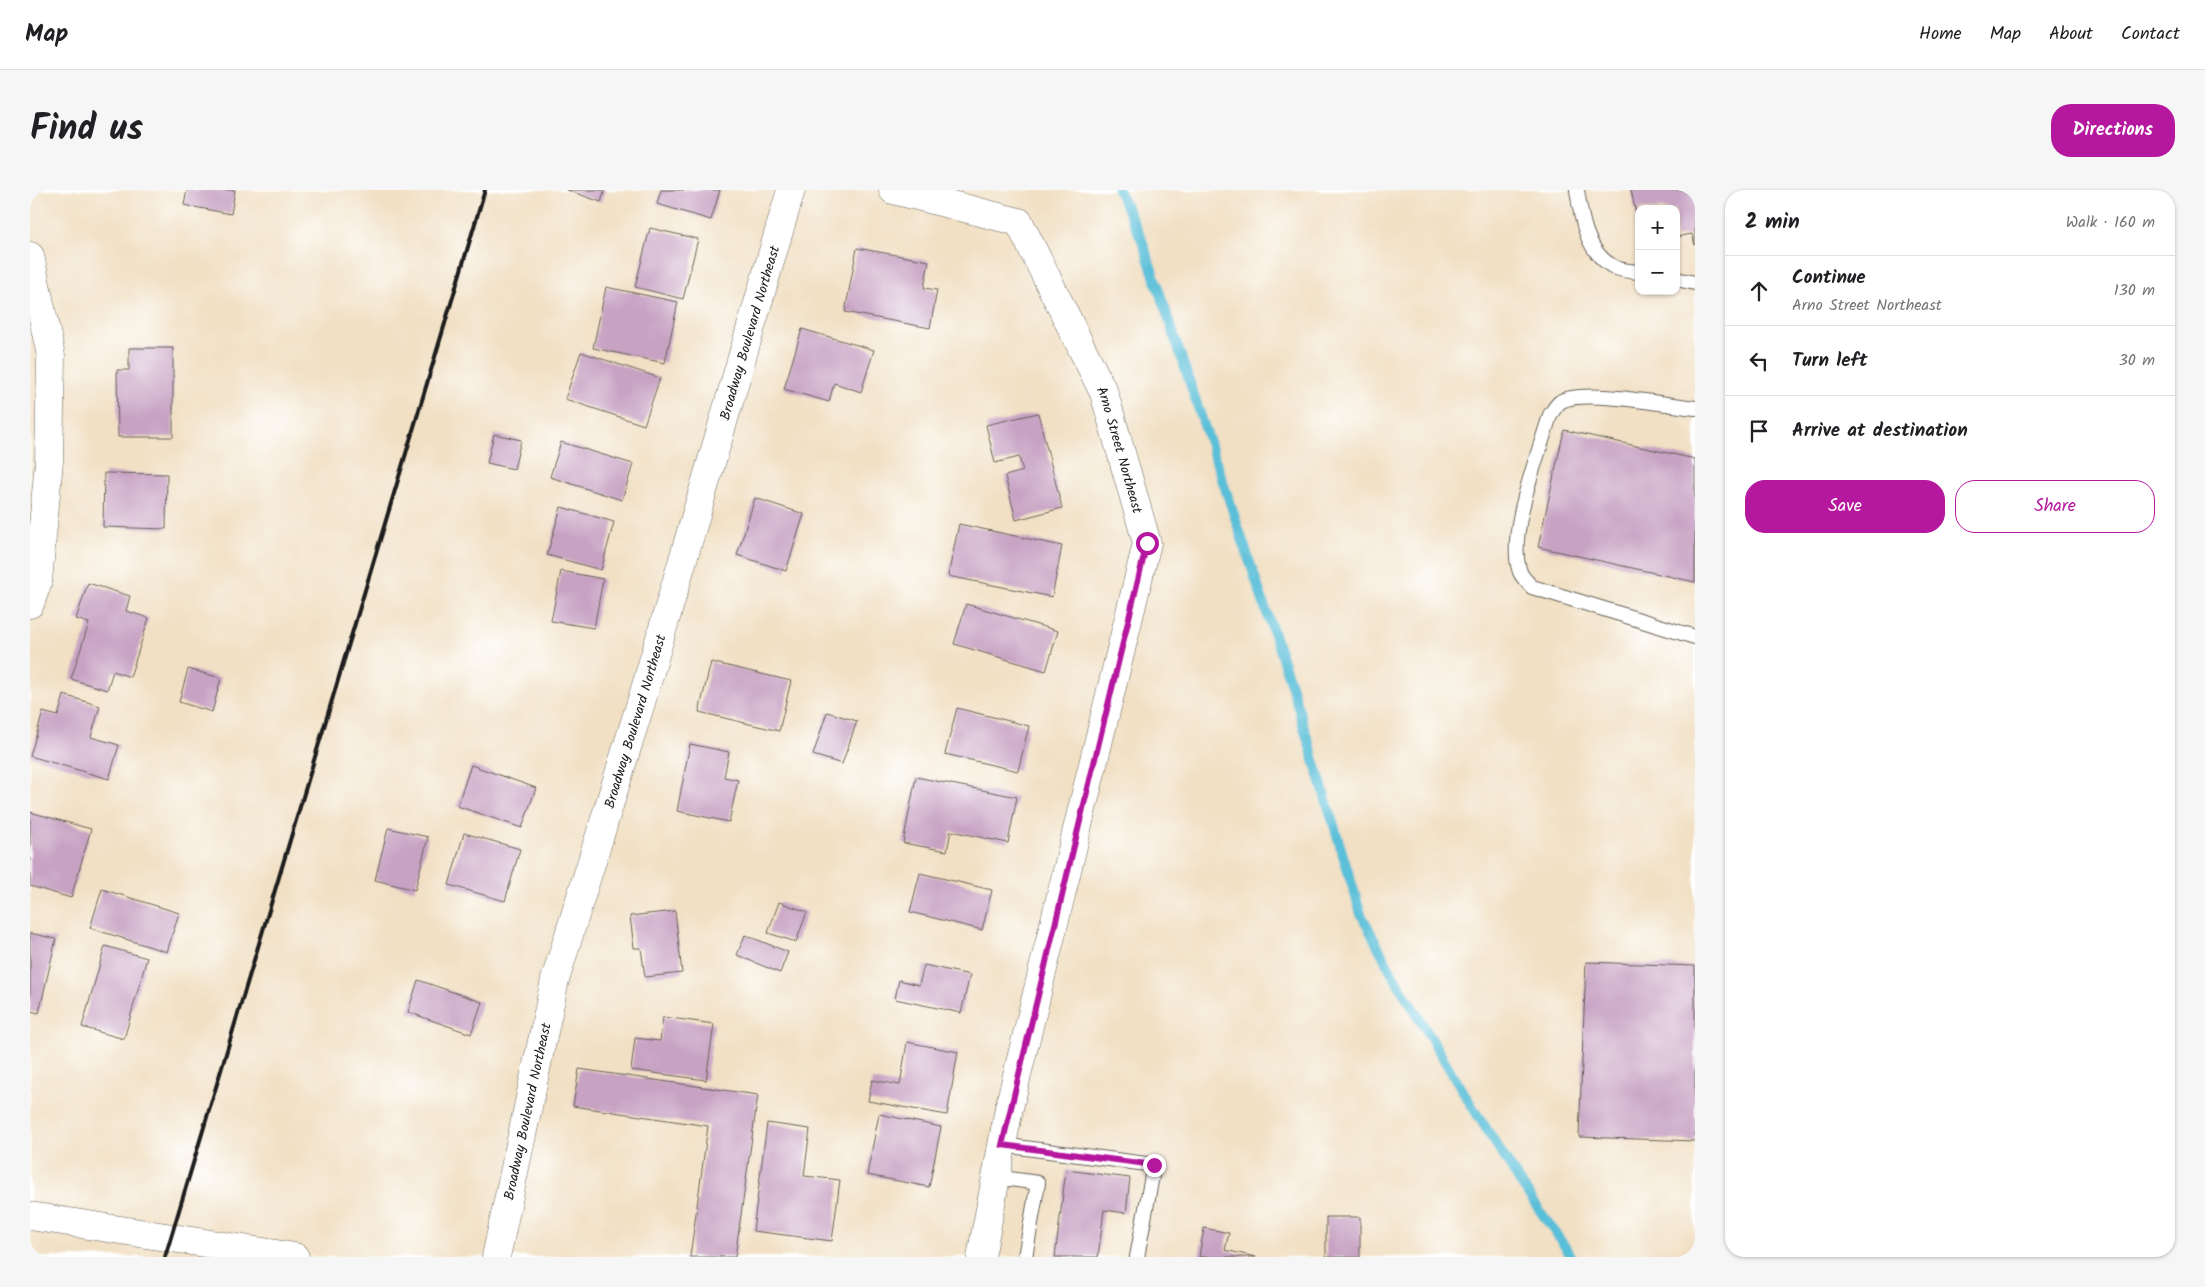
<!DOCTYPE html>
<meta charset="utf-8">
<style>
:root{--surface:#fff;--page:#f6f6f6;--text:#202124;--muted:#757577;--line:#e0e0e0;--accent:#b5179e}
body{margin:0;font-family:Kalam,sans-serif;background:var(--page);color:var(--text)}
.controls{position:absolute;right:15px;top:15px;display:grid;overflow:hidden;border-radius:10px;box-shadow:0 1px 4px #0004}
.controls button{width:45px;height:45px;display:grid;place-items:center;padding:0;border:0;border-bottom:1px solid var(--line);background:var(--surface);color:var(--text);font:25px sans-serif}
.stop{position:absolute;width:15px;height:15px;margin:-11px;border:4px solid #b5179e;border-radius:50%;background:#fff}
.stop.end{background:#b5179e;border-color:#fff;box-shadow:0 1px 5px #0008}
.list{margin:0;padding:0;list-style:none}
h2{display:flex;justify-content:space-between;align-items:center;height:65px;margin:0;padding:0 20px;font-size:21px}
h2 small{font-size:16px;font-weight:400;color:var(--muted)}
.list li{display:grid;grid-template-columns:32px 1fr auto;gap:15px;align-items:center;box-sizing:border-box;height:70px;padding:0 20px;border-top:1px solid var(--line)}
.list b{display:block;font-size:19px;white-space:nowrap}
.list p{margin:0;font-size:16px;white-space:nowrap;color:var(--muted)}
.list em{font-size:16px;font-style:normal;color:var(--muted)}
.actions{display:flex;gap:10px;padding:15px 20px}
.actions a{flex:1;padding:11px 0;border:1px solid var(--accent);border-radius:20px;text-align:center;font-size:18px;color:var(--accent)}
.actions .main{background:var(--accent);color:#fff}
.icon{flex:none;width:28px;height:28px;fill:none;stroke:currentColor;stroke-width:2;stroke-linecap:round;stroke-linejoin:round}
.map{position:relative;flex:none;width:1665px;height:1067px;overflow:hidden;border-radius:20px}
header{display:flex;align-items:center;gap:30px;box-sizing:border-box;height:70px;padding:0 25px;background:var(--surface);border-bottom:1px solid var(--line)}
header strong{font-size:24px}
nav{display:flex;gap:28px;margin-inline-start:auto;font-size:18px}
.intro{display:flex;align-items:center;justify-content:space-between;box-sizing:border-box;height:120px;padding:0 30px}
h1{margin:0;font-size:35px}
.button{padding:12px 22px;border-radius:20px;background:var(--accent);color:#fff;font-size:18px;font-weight:700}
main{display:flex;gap:30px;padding:0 30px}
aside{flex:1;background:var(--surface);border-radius:20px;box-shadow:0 1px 4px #0004}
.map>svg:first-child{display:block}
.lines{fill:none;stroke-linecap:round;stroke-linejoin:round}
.stream{stroke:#5abfd8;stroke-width:10}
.building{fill:#c7a2c3}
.lane-casing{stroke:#676157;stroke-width:16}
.street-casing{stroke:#676157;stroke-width:29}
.secondary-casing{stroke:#676157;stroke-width:29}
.lane{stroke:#fff;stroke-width:14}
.street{stroke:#fff;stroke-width:28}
.secondary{stroke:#fff;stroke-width:28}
.rail{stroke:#1c1c1c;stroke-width:4}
.route{stroke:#b5179e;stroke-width:6}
.labels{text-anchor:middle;stroke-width:4;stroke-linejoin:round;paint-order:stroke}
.street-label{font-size:14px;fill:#1c1c1c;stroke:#fff}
</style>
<header>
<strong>Map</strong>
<nav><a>Home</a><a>Map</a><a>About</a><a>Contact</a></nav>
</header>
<div class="intro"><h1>Find us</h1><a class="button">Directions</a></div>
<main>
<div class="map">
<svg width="1665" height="1067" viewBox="0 0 1665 1067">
<rect width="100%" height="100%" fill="#fff"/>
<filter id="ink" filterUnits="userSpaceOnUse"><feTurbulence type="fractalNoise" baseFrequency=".02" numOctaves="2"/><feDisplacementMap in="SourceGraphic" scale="10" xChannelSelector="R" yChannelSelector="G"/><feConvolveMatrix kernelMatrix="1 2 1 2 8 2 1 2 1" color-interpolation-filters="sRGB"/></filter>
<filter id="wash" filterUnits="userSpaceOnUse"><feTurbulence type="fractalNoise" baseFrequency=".0096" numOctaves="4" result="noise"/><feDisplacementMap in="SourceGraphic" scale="20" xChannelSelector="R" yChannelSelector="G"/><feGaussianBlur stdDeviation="1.12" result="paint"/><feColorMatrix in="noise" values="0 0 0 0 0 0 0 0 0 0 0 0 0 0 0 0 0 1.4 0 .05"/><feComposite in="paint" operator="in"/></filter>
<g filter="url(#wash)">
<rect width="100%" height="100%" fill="#f1e0c4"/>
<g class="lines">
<!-- stream -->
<path class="stream" d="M1088,0L1112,50L1262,498L1331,724L1363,785L1440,913L1492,995L1542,1067"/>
</g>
<g id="blocks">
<!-- building -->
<path class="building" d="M157,0H205L201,24L154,15Z
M537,0H575L571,12Z
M631,0H690L681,30L627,14Z
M1601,0H1665V55L1662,44L1646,47V19H1609L1608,34Z
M620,38L668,49L653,109L605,97Z
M827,58L899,71L894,98L907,100L900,138L815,122Z
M576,97L648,112L635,173L563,158Z
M772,139L844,160L831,202L804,193L799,212L754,199Z
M99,158H143V247H88L87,180H99Z
M551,162L630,188L614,235L535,209Z
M1008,223L1032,318L986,330L975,286L993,281L989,267L965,273L956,235Z
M1534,240L1665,269V392L1508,357Z
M464,244L491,250L484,279L457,273Z
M531,252L603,274L592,310L520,287Z
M74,283L137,284L136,339L73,337Z
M725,308L774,324L756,381L707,365Z
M531,317L584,332L571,380L517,365Z
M929,334L1032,356L1022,407L918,386Z
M531,381L573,389L564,438L521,431Z
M58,393L100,406L96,421L119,428L100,487L83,481L77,500L41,489L59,433L46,429Z
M936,414L1028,441L1016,481L924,454Z
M681,472L761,491L749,541L669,522Z
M158,479L191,488L182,522L149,512Z
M34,505L70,516L61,547L89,555L79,589L0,566L13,522L28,526Z
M927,518L999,536L988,581L915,564Z
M797,522L827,531L812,574L783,565Z
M660,554L699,562L694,587L708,590L699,632L647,621Z
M441,575L506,598L492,638L427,616Z
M886,587L987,607L978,653L921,641L917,661L873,653Z
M0,622L61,639L41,708L0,696Z
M358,638L398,647L385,700L345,690Z
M434,643L490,659L475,711L419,695Z
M890,683L962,700L952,740L880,722Z
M72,699L149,723L137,762L60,738Z
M749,712L777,722L766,752L738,743Z
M645,721L652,783L615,787L611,758H604L600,726Z
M0,743L26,749L9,823L0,821Z
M715,745L758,762L750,783L707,765Z
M75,756L117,768L94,849L52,837Z
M1556,772L1665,776V951L1549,947Z
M894,775L940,785L931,823L865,809L869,790L889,795Z
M388,790L452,812L441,844L378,822Z
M633,827L684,834L676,890L601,880L605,848L630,851Z
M877,852L928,862L917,925L838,911L842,890L870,895Z
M549,879L728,905L705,1067H660L678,936L543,916Z
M849,924L911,937L899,997L837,985Z
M737,933L780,939L774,986L810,990L802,1051L723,1041Z
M1036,980L1100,988L1096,1023L1074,1020L1068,1067H1025Z
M1296,1027H1330V1067H1296Z
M1174,1038L1199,1043L1195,1060L1226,1067H1169Z"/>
</g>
</g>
<g filter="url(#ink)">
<use href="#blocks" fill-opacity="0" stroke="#676157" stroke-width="1"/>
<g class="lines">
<!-- lane casing -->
<g class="lane-casing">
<path id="lane" d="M1547,0C1551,27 1556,61 1582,76C1589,81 1601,81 1609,82
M1646,89L1665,93
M1665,218C1638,215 1550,198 1530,212C1526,215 1523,221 1520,225C1509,264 1476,344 1490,382C1492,387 1498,393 1502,397L1665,447
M972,955L1124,975L1107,1067
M966,987L1008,993L995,1067"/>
</g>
<!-- street casing -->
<g class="street-casing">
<g id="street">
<path id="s1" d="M863,0L989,32L1074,203L1117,353L979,918L951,1067"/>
<path d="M0,66L21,166L19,271L8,391L0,414"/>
<path id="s2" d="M466,1067L525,790L613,506L761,0"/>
</g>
</g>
<!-- secondary casing -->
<g class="secondary-casing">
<path id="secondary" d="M0,1026L265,1067"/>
</g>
<!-- lane -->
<use href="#lane" class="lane"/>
<!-- street -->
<use href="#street" class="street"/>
<!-- secondary -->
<use href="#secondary" class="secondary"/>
<!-- rail -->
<path class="rail" d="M135,1067L455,0"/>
</g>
</g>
<g class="lines" filter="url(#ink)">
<!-- route -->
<path class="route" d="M1117,353L972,955L1124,975"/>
</g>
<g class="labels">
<!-- street labels -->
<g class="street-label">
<text dy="5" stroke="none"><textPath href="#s2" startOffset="959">Broadway Boulevard Northeast</textPath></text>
<text dy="5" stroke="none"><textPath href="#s1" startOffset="380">Arno Street Northeast</textPath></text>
<text dy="5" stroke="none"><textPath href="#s2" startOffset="554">Broadway Boulevard Northeast</textPath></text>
<text dy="5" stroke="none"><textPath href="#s2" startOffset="149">Broadway Boulevard Northeast</textPath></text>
</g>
</g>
</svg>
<div class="controls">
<button>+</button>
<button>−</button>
</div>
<div class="stop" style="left:1117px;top:353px"></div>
<div class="stop end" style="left:1124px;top:975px"></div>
</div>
<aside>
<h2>2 min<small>Walk · 160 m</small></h2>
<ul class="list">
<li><svg class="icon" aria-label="ahead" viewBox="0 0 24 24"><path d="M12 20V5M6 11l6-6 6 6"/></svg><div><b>Continue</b><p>Arno Street Northeast</p></div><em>130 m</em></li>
<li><svg class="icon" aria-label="left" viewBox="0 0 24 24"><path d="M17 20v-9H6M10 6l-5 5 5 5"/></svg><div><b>Turn left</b></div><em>30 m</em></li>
<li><svg class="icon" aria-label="arrive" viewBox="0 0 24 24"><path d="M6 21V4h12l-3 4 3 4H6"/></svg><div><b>Arrive at destination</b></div></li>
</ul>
<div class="actions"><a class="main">Save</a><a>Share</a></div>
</aside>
</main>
